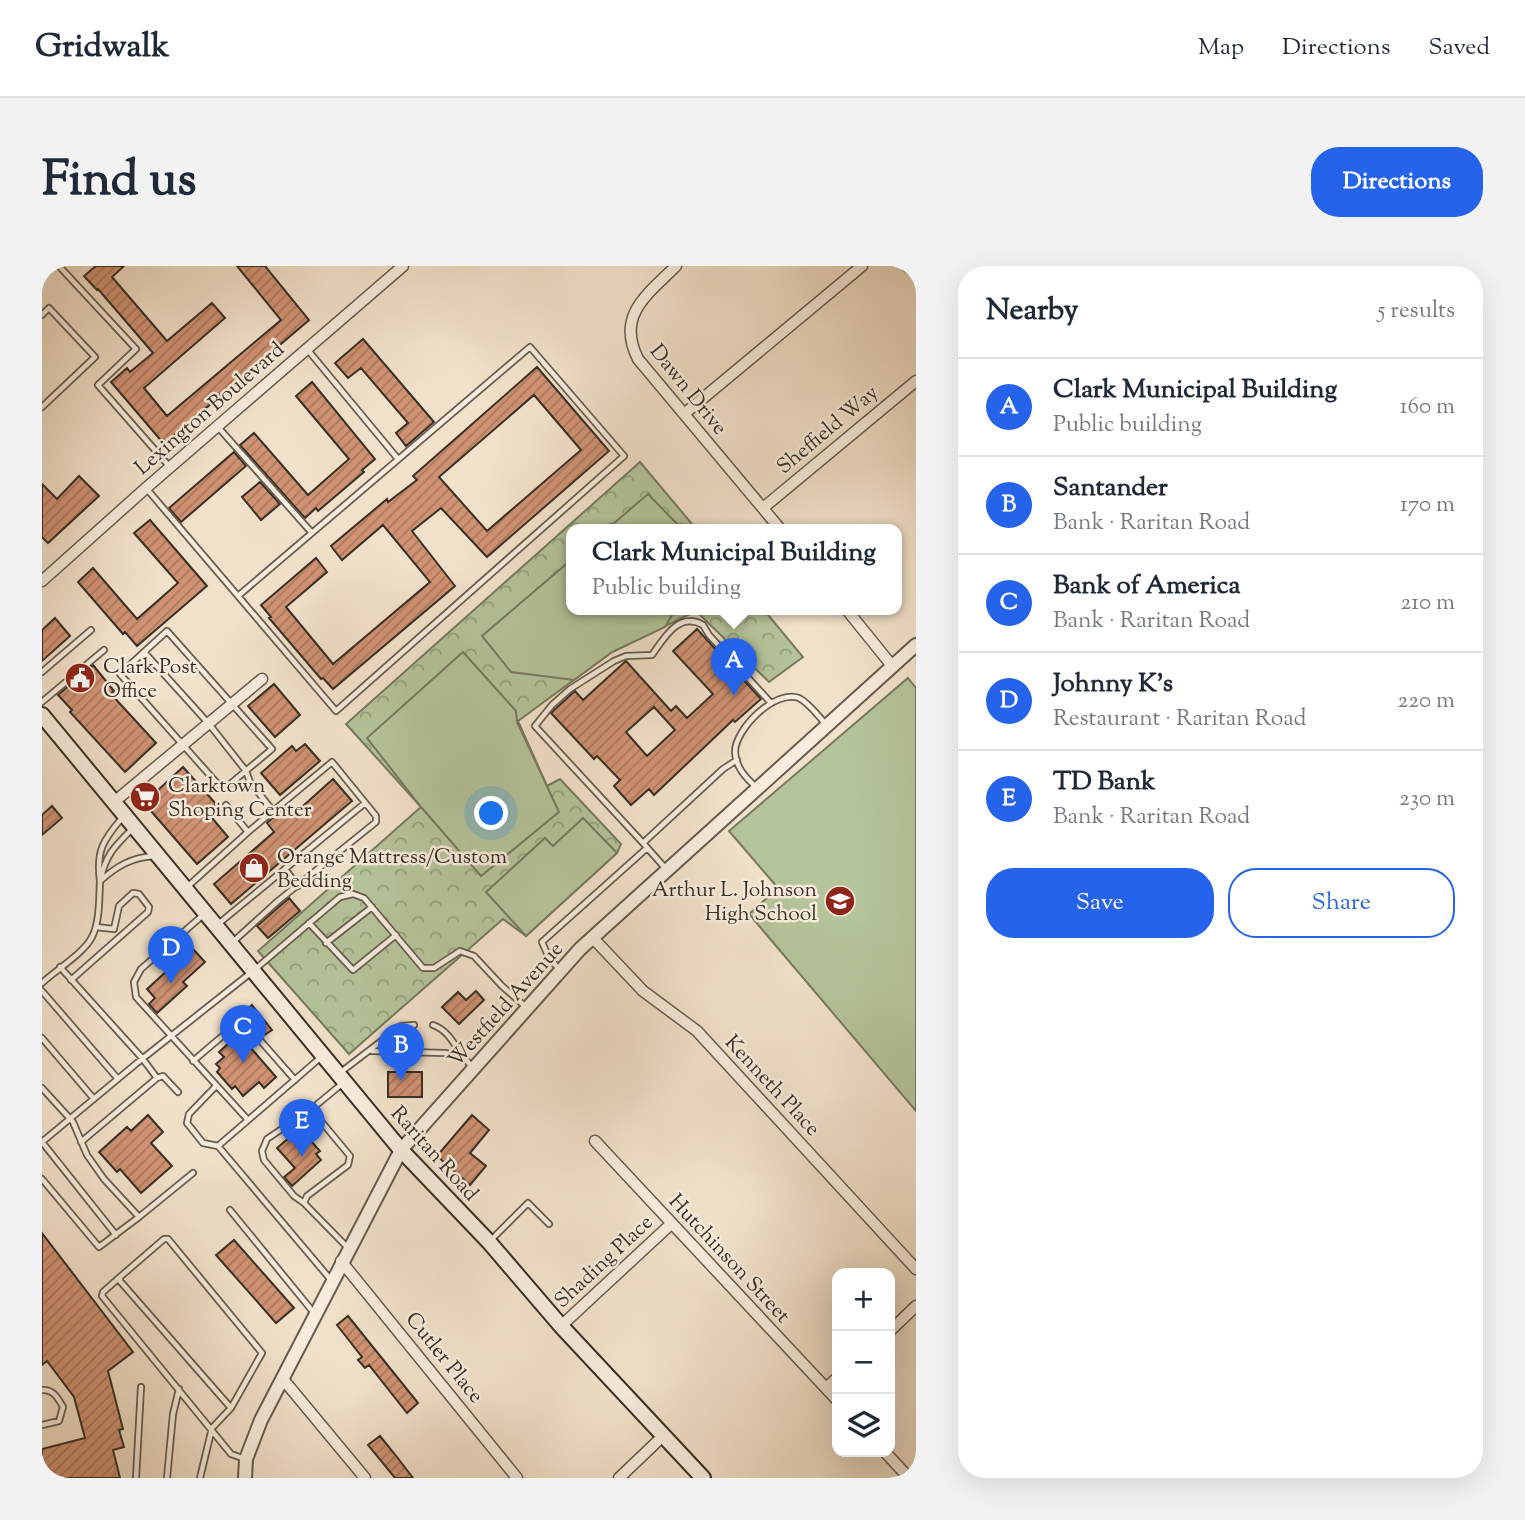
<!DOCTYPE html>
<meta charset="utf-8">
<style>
:root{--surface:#fff;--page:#f2f2f3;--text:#1f2937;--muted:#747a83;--line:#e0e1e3;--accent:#2563eb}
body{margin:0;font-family:"Sorts Mill Goudy",serif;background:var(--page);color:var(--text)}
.controls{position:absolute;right:21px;bottom:21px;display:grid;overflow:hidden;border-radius:14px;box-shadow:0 7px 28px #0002}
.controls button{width:63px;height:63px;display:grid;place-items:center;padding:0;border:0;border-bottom:2px solid var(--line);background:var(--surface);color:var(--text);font:35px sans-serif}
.you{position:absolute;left:450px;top:548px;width:24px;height:24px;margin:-18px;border:5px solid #fff;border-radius:50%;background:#1a73e8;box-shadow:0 0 0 10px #1a73e833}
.badge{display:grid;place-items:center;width:46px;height:46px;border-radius:50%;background:var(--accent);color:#fff;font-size:23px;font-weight:700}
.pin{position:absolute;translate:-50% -58px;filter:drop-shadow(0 2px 4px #0008)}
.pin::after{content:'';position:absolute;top:37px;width:24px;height:21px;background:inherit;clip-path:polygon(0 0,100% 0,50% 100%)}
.popup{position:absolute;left:524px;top:258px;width:336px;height:91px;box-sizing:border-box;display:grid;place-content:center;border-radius:14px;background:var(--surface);filter:drop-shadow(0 2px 5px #0005);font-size:23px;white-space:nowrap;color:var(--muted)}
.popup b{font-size:26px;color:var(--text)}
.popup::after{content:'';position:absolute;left:50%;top:100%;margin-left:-14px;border:14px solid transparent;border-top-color:var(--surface)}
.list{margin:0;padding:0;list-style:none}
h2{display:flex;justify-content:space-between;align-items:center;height:91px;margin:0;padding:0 28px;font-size:30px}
h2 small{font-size:23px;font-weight:400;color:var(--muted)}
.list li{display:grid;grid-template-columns:46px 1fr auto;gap:21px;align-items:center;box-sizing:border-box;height:98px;padding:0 28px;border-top:2px solid var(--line)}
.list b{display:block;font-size:26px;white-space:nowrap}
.list p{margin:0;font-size:23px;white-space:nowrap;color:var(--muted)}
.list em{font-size:23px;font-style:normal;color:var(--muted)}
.actions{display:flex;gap:14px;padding:21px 28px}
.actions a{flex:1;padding:16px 0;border:2px solid var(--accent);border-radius:28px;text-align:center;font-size:24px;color:var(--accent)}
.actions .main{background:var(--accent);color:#fff}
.icon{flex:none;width:38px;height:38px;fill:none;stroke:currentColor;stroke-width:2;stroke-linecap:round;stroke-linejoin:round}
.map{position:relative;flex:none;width:874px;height:1212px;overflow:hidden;border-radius:28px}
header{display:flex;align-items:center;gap:42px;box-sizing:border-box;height:98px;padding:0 35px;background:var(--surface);border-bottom:2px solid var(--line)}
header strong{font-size:33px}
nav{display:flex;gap:38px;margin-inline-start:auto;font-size:24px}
.intro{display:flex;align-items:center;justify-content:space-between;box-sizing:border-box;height:168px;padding:0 42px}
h1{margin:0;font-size:49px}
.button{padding:18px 32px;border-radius:28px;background:var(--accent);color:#fff;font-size:24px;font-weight:700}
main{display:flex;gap:42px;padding:0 42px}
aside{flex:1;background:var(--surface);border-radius:28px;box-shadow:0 7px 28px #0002}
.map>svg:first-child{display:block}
.park{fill:url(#park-crowns);stroke:#767a60;stroke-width:2}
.pitch{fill:#b5c49b;stroke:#767a60;stroke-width:2}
.building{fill:url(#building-hatch);stroke:#383026;stroke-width:2;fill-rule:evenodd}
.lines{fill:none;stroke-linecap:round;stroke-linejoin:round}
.service-casing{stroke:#665c4f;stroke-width:8}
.minor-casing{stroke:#665c4f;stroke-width:13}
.tertiary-casing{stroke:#665c4f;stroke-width:16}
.secondary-casing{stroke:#383026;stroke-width:18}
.service{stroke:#f7ecdd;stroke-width:4.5}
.minor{stroke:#f7ecdd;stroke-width:10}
.tertiary{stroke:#f7ecdd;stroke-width:12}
.secondary{stroke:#f7ecdd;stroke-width:14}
.labels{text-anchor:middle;stroke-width:5;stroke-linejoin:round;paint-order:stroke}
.street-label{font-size:21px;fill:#383026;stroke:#f7ecdd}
.poi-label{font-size:21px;fill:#383026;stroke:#f7ecdd;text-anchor:start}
</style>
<header>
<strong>Gridwalk</strong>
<nav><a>Map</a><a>Directions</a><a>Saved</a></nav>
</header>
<div class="intro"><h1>Find us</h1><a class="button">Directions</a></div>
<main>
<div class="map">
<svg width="874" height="1212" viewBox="0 0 874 1212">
<defs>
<pattern id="park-crowns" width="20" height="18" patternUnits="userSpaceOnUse" patternTransform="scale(1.75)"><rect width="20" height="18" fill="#b5c49b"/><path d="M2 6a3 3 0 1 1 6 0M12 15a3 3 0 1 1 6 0" fill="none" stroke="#94a07e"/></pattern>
<pattern id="building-hatch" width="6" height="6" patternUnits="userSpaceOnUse" patternTransform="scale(1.75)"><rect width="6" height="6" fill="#d09273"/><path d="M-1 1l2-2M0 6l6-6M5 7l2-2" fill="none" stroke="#aa785e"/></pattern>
</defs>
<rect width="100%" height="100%" fill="#f2e1ca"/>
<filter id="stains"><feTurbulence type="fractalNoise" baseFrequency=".00286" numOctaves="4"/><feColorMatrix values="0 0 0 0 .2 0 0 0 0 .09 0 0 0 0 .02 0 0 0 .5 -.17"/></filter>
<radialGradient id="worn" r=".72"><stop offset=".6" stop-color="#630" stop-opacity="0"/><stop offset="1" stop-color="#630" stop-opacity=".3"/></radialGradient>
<!-- park -->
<path class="park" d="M598,196L655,264H529V344H722L761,391L727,416L654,345L570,386L476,455L505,520L518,513L579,578L575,587L484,670L461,653L307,788L216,685L379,541L304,458Z"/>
<!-- pitch -->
<path class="pitch" d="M606,228L641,264H564Z
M529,294V344H633L623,361L570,386L532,414L469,406L440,370Z
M421,386L474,445L475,456L517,546L439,610L379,541L325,472Z
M866,412L874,422V845L707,648L736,622L687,565Z
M541,552L575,587L484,670L444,626L503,572L511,580Z"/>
<!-- building -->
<path class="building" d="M54,0H82L70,11L125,75L170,37L183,52L102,122L125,150L239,54L195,0H223L267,54L122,178L69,116L85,102L88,106L111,87L56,23L55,24L42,10Z
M321,73L392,156L364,180L354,167L366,157L319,102L306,112L293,97Z
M495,101L567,185L445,291L399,242L370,265L413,320L291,423L281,412L279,413L227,352L229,351L219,339L274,292L285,306L244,341L291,398L388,316L341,259L300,294L289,280L345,233L346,236L375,214L371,210ZM492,129L539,184L445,265L397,211Z
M270,116L333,193L320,204L322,206L276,245L274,242L263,252L198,179L212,167L266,229L307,193L254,130Z
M192,186L204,200L139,256L127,242Z
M37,210L57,230L6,277L0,271V218L15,233Z
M218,216L238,238L219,254L200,231Z
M108,254L165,320L95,380L83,366L81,368L36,316L51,302L95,353L136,317L92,267Z
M13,352L28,370L0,395V364Z
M655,363L719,433L693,456L691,454L612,529L607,523L589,539L572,520L578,514L555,490L552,493L509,447L533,425L541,434L584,395L629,445L634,440L645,452L671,428L631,385ZM612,441L633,464L605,490L584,466Z
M51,399L72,425L69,428L114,477L83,506L28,446L30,444L16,429Z
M232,418L258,449L233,471L206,440Z
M263,478L278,495L238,529L219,507L250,480L254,485Z
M141,501L174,538L165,546L186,571L155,598L102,537Z
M291,513L310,535L189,638L172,618L232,566L225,557L243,541L245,540L252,548Z
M10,540L20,552L0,569V549Z
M247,632L258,645L226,672L215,660Z
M150,682L163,696L141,716L145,720L115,747L107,738L113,732L105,723Z
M434,725L442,734L417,758L400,741L416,726L424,734Z
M210,739L230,764L221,770L206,753L195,752Z
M202,763L214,776L208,781L234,811L222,822L217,816L201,830L193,820L190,823L175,806L178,802L174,798L182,791L177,786Z
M346,806H380V831H346Z
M106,849L121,866L109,877L130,900L99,927L78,903L75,906L57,886L85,861L89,865Z
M430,849L447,864L428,887L444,900L428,919L395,890Z
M255,865L266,877L269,875L278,885L274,888L279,894L250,920L242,911L253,902L235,882Z
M0,967L91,1086L66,1105L81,1163L77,1164L82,1181L71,1184L78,1212H0V1183L43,1172L32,1131L5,1095L0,1099Z
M192,974L252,1042L234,1057L174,989Z
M306,1050L376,1137L365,1147L327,1099L323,1102L316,1094L320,1091L295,1059Z
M338,1170L355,1191L371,1212H353L326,1179Z"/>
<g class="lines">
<!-- service casing -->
<g class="service-casing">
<path id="service" d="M17,0L94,83L56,119L127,200
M0,49L7,42L53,91L0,141
M265,83L356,193
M175,160L270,267
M104,222L294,445L582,190L488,81L196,330
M125,365L230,483L181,524L78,408Z
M102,386L167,458L204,505L208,516L231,545
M0,406L49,364
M0,436L62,384
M715,522C704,512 694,502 693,486C693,463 733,423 757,432C767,437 776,450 784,458
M184,539L206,566
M80,552C61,574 54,585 58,615C64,588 72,581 91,562
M601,577L493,460L510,439L528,423L572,395L584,390L610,389C622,372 637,345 661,359L667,369L729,437
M243,603L256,620
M624,603L601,577L681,503L695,494
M144,622L206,566L290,496L334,550V556L236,635L192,675
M160,650L99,703L92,716L94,731L206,854
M267,657L311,704L354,669
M175,659L323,537
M284,677L330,641
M18,701L100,792L115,812L39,876
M517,703L507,692L500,676L605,582
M29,714L106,646L107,641L97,628L91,627L77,640L72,663L54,661
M0,717C14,704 42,687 50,671C58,655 57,633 58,615C75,600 90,591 113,590
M0,725L76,813
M391,759C411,766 414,787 430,800
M0,772L52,833
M330,785L403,787L419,791
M278,792L176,880L289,1014
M151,795L197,756L203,757L253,814
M299,806L359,760L372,759
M115,812L121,810L136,826
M174,820L147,848L145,857L161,877L176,880
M0,822L31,856L45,889L62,913L97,951L57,981L0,913
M269,843L308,890L306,899L265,930L262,937L306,982
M0,876L95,797L211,705L298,631L311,628L322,632L381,702H392L418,685L432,690L460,720L484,741
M0,876L74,969
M262,937L252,930L222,894L220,885L225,873L272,841L301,817
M188,944L272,1047
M97,951L151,907
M450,973L486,937L507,958
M78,1011L61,1026L60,1030L189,1188L203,1193
M0,1124C11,1123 16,1132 21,1141L17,1155L0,1159
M94,1212L99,1121
M125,1212L131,1148L137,1123
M158,1212L170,1162L189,1142L220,1087L126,973H122L78,1011V1015L189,1142"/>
</g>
<!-- minor casing -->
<g class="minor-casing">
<path id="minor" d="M634,0C605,29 574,49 596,93L739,264
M865,0L874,6
M0,4L4,0
M642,148L820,0
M721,242L874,115
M0,315L104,222L361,0
M805,344L851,401
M72,536L220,413
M550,671L601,725L655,765L874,1003
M553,875L795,1134
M299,995L475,1212
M519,1060L629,958
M848,1065L874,1040
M240,1112L323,1212
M784,1122L795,1112
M843,1186L867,1212
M577,1212L621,1170"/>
</g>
<!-- tertiary casing -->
<g class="tertiary-casing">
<path id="tertiary" d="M203,1212L204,1193L219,1154L359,884L538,683L874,379"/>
</g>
<!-- secondary casing -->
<g class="secondary-casing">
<path id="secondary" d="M0,449L359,884L447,976L519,1060L661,1212"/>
</g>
<!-- service -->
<use href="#service" class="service"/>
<!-- minor -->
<use href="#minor" class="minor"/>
<!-- tertiary -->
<use href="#tertiary" class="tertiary"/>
<!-- secondary -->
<use href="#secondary" class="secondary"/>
</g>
<!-- icons -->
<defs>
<g id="civic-disc" transform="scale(1.575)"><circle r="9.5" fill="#8f2418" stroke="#f7ecdd"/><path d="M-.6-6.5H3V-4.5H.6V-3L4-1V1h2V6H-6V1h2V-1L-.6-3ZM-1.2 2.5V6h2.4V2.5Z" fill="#fff"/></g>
<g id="supermarket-disc" transform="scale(1.575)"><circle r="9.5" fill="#8f2418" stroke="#f7ecdd"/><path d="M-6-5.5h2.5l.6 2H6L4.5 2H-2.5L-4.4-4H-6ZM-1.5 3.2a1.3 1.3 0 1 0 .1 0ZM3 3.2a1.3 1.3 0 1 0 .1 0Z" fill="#fff"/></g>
<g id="shop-disc" transform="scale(1.575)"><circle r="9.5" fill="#8f2418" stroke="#f7ecdd"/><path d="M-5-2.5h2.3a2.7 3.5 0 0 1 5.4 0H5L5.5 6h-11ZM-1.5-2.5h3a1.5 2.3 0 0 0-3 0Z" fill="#fff"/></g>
<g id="school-disc" transform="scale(1.575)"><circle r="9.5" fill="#8f2418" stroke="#f7ecdd"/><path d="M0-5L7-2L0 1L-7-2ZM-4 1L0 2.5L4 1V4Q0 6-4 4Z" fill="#fff"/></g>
</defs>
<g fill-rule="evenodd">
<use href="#civic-disc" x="38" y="412"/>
<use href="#supermarket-disc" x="103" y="531"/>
<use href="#shop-disc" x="212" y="602"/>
<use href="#school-disc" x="798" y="635"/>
</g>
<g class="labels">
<!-- street labels -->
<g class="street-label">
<text transform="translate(647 123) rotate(51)" y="7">Dawn Drive</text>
<text transform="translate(167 142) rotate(-41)" y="7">Lexington Boulevard</text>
<text transform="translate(785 163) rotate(-40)" y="7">Sheffield Way</text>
<text transform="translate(463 738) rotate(-48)" y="7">Westfield Avenue</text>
<text transform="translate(731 819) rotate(47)" y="7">Kenneth Place</text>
<text transform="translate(393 887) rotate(48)" y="7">Raritan Road</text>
<text transform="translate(688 992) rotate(47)" y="7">Hutchinson Street</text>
<text transform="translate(561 995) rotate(-43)" y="7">Shading Place</text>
<text transform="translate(403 1091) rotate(51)" y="7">Cutler Place</text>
</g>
<!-- poi labels -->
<g class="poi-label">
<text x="61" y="407">Clark Post<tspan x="61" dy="24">Office</tspan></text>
<text x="126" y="526">Clarktown<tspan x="126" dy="24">Shoping Center</tspan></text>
<text x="235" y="597">Orange Mattress/Custom<tspan x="235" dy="24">Bedding</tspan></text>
<text x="775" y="630" text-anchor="end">Arthur L. Johnson<tspan x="775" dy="24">High School</tspan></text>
</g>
</g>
<rect width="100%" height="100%" filter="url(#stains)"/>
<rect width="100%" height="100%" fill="url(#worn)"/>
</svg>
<div class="controls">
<button>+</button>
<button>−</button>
<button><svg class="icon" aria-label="layers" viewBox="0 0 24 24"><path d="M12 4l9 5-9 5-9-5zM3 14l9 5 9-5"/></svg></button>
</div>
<div class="you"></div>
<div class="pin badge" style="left:692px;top:430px">A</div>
<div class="popup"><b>Clark Municipal Building</b>Public building</div>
<div class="pin badge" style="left:359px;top:815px">B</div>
<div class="pin badge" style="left:201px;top:797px">C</div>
<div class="pin badge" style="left:129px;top:718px">D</div>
<div class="pin badge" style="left:260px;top:891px">E</div>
</div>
<aside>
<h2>Nearby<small>5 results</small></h2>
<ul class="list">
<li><span class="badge">A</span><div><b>Clark Municipal Building</b><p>Public building</p></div><em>160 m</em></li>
<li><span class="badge">B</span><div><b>Santander</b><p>Bank · Raritan Road</p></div><em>170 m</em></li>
<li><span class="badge">C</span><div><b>Bank of America</b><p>Bank · Raritan Road</p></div><em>210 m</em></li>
<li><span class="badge">D</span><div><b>Johnny K's</b><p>Restaurant · Raritan Road</p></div><em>220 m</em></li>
<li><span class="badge">E</span><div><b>TD Bank</b><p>Bank · Raritan Road</p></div><em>230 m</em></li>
</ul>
<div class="actions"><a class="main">Save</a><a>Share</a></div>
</aside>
</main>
